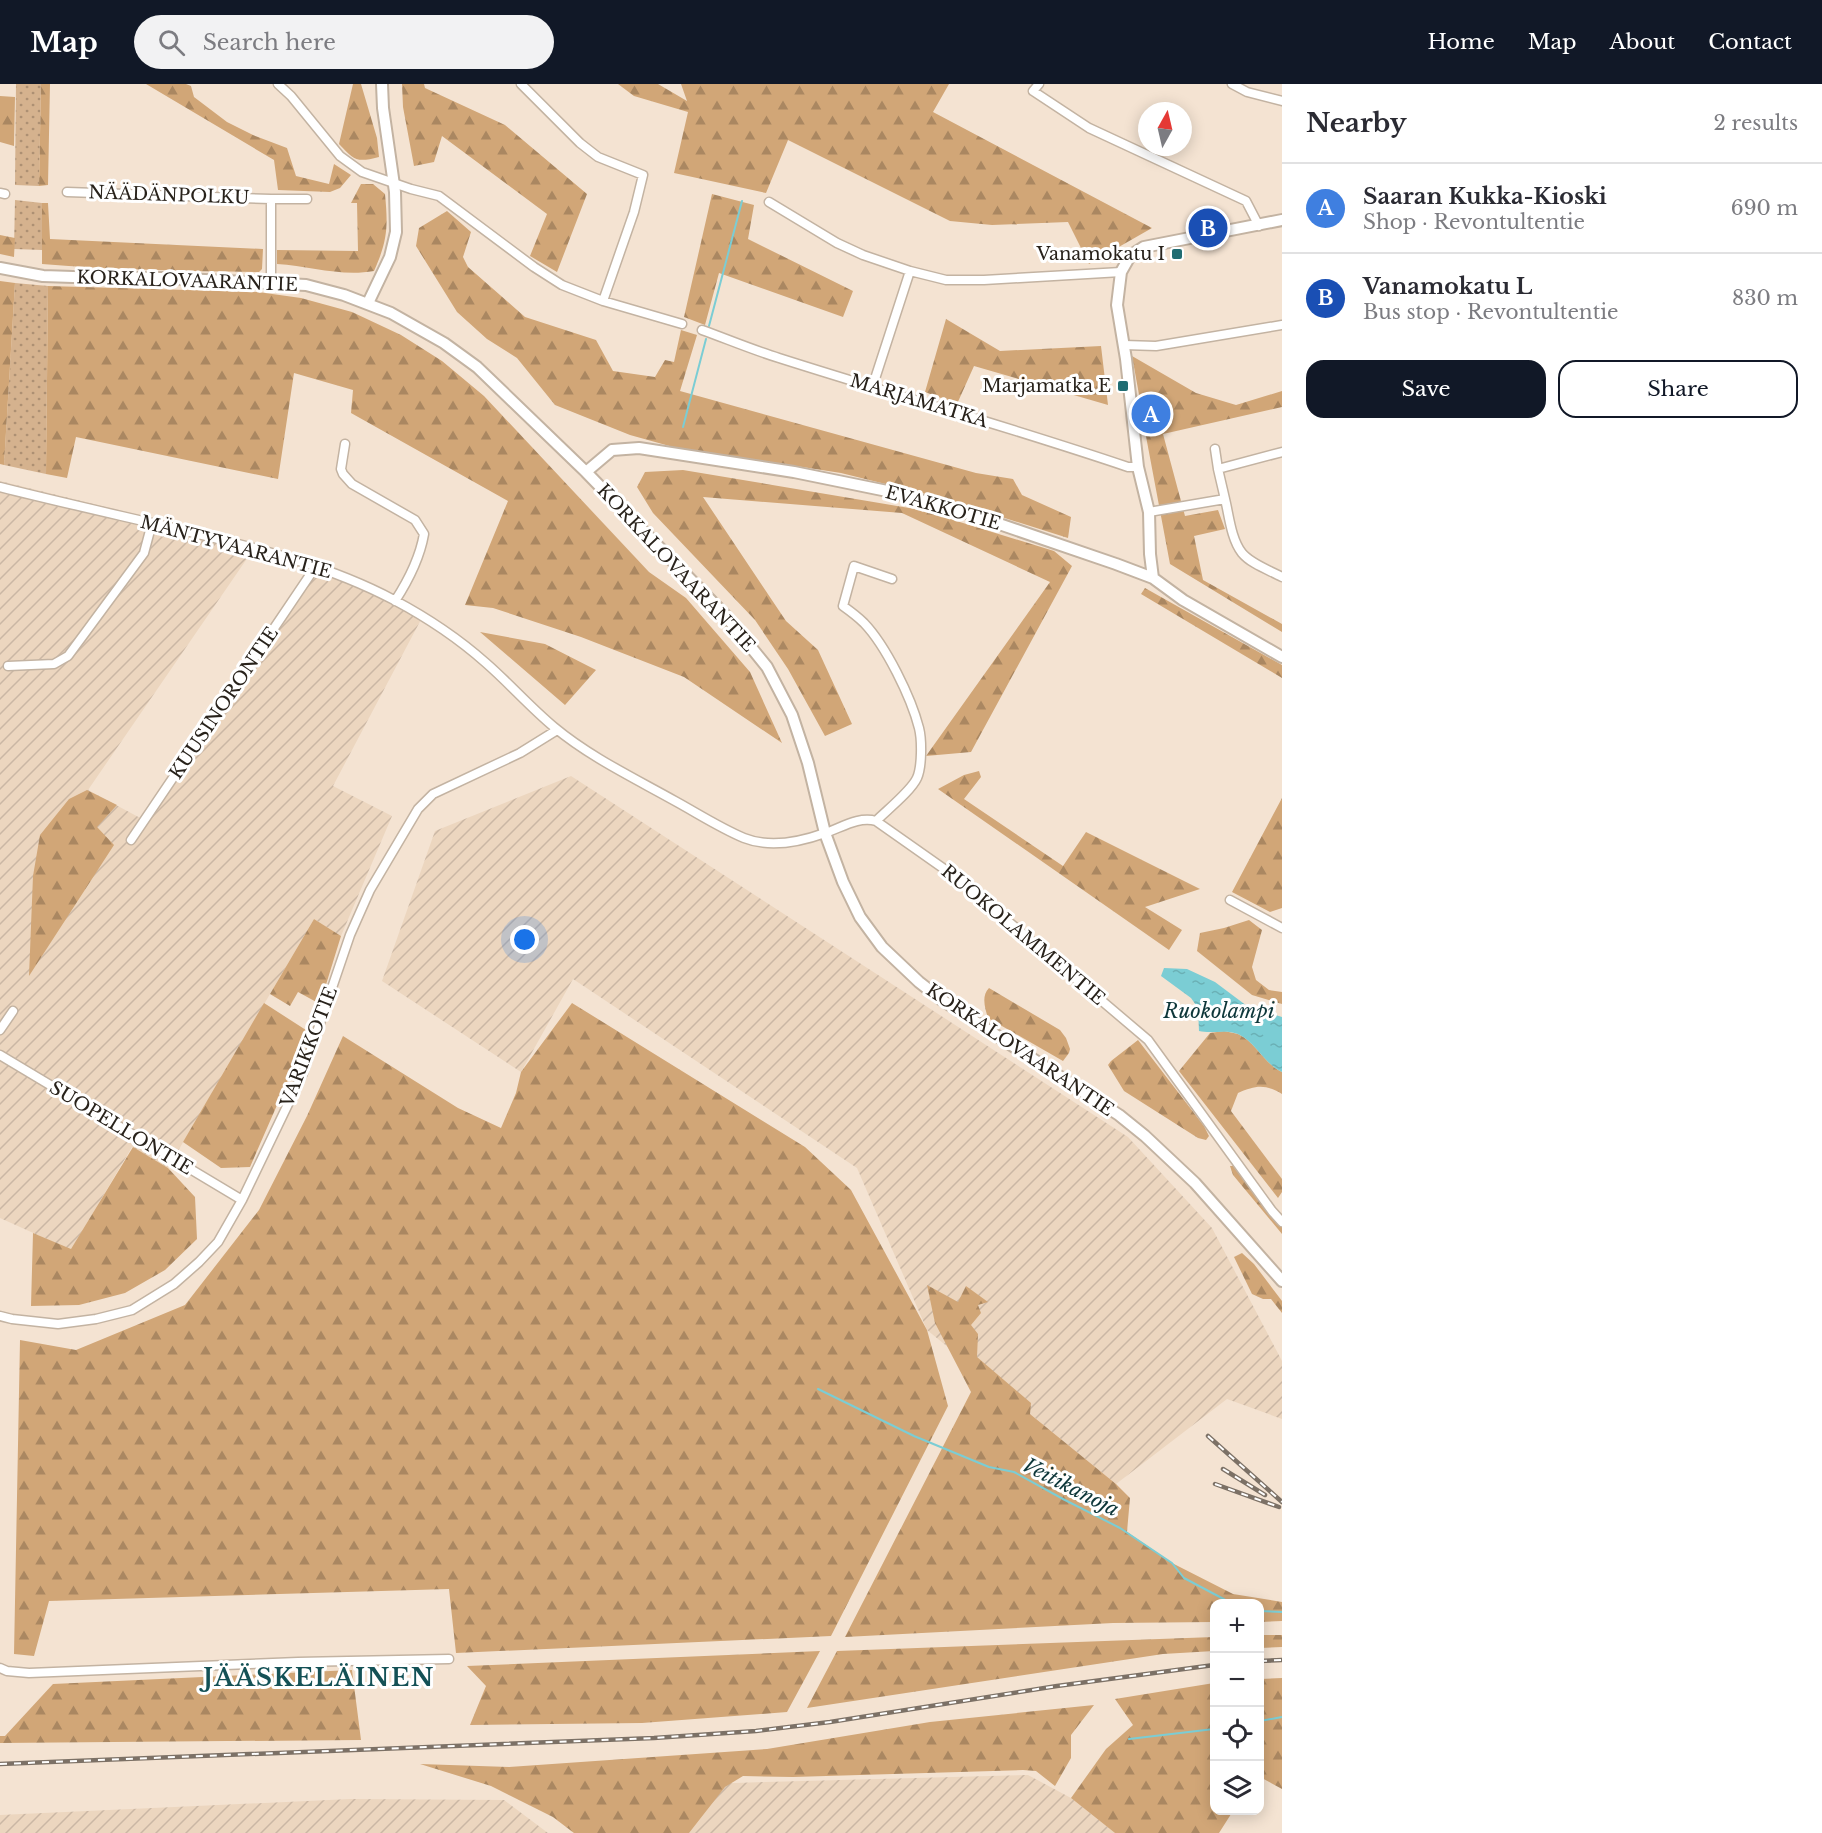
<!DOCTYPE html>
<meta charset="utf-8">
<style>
:root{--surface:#fff;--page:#f2f2f3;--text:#2b2b33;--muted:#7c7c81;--line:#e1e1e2;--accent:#111827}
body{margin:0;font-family:"Libre Baskerville",serif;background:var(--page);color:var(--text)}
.controls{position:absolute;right:18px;bottom:18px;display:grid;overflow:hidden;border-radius:12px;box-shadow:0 3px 15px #0003}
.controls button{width:54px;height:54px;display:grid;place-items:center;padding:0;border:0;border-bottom:2px solid var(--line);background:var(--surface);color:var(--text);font:30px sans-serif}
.compass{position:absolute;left:1138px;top:18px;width:54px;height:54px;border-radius:50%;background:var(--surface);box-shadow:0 3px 15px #0003;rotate:8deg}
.you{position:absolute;left:525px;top:856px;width:21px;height:21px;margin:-15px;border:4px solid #fff;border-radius:50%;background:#1a73e8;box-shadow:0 0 0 9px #1a73e833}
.badge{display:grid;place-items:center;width:39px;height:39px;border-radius:50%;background:var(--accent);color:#fff;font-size:20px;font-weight:700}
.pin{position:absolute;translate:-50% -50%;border:3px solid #fff;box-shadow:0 2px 6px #0006}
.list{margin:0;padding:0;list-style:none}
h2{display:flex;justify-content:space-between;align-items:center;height:78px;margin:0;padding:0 24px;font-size:26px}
h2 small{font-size:20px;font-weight:400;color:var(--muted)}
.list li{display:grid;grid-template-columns:39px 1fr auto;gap:18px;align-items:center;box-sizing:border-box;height:90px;padding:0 24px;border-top:2px solid var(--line)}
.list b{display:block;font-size:22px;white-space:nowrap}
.list p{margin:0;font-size:20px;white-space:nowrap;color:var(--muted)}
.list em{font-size:20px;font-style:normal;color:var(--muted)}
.actions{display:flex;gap:12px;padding:18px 24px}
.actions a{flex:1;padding:14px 0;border:2px solid var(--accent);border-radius:18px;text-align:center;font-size:21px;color:var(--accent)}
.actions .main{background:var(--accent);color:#fff}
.icon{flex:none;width:33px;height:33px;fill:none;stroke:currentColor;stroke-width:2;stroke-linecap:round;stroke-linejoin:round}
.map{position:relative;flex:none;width:1282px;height:1749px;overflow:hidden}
header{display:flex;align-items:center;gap:36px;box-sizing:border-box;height:84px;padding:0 30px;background:var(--accent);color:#fff}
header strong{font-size:28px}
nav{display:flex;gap:33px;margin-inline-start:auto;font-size:21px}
.search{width:420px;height:54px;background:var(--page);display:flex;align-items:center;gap:15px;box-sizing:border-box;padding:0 21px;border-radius:33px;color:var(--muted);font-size:22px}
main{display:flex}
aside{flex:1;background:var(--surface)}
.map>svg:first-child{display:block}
.industrial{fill:url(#industrial-furrows)}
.grass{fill:url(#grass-dots)}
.forest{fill:url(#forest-firs)}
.water{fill:url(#water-ripples)}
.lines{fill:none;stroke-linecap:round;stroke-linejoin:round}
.stream{stroke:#7bcdd4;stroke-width:2}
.minor-casing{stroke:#c3b3a2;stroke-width:11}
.tertiary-casing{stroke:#c3b3a2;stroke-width:14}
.minor{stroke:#fff;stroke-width:8}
.tertiary{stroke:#fff;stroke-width:10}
.rail-casing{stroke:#7c7166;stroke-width:4.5}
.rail{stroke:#fff;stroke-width:2;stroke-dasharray:7;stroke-linecap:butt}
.poi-dot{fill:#206c72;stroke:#fff;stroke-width:2}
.labels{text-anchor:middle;stroke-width:6;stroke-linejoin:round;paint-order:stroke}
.street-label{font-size:18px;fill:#28221b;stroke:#fff}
.poi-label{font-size:18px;fill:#28221b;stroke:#fff;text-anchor:end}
.water-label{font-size:20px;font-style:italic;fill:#0e373a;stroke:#fff}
.district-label{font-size:24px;font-weight:bold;letter-spacing:1.5px;fill:#145156;stroke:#fff}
</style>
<header>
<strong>Map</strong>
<div class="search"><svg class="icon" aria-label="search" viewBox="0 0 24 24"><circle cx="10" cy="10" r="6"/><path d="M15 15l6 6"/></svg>Search here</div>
<nav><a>Home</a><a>Map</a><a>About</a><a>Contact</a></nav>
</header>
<main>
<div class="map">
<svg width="1282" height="1749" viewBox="0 0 1282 1749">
<defs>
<pattern id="industrial-furrows" width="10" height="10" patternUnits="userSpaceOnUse" patternTransform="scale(1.5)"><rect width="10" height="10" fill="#ecd6bf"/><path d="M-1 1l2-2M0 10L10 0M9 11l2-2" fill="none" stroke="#cab7a4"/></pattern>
<pattern id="grass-dots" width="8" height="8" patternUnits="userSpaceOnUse" patternTransform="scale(1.5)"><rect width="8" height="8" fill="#d5b28e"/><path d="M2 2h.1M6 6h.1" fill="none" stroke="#ad9073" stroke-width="1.8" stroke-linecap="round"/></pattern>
<pattern id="forest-firs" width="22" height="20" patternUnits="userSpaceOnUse" patternTransform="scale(1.5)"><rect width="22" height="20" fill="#d1a677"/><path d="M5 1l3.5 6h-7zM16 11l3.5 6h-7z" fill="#aa8761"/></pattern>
<pattern id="water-ripples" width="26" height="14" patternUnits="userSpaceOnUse" patternTransform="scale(1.5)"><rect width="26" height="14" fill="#7bcdd4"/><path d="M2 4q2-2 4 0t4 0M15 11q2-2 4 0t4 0" fill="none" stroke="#6ab0b5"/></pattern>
</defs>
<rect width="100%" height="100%" fill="#f4e3d2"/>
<!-- industrial -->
<path class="industrial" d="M0,397L257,460L88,706L144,736L322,478L425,528L333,702L392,732L341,852L314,835L168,1084L132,1063L71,1166L0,1134Z
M571,692L1128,1053L1212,1144L1282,1277V1335L1227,1315L1116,1400L927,1246L857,1084L573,895L521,988L382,897L435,747Z
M1028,1691L1071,1714L1115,1749H574L553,1733L501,1707L766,1698Z
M350,1715L504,1716L548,1749H0V1731Z"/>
<!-- grass -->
<path class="grass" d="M16,0H41L39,102L15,101Z
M15,116L42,119V166L14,165Z
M15,199L48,202L46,390L4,381Z"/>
<!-- forest -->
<path class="forest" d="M41,0H50L48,101L39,102Z
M146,0H186L191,2L194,13L227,38L253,51L287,64L296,92L329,100L334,80L351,91L340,104L330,108L278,106L274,76Z
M353,0H361L377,54L379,73C356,79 354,76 339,60Z
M402,0H424L425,4L505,41L587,110L557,188L530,172L547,130L442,52L434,78L414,82L403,23Z
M618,0H658L687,17L681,0H949L933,28L1152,144L1089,180L1068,138L992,141L950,137L788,56L766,109L674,89L688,28L634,12Z
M0,12L15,13L14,62L0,58Z
M361,100H373L385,110C388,142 388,156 374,187C341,193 310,182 277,180V166L358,167L357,119H351Z
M712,110L754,121L748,155L853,207L843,233L719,189L705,241L684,233Z
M42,119H48L50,155L263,165L262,185L259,188C187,187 114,186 42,180Z
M447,127L471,148L463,173L468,183L525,233L596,256L613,287L655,293L665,276L674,278L681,246L697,251L680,307L976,389L1013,395L1022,411L1071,433L1068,454L942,414L841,389L673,363L630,351L555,321L517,274L487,255L457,228L416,162L419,144Z
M0,151L15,154L14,173L0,170Z
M0,197L15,199L4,381L0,380Z
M48,202L258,208L301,214L352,228L401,251L442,277L484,312L649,488L686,514L750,588L782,659L684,593L581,553L493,524L465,521L508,417L351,329L353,306L294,289L278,395L76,353L67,394L46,390Z
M946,235L1000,267L1101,262L1108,321L974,282L957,320L925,308Z
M1132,272L1196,309L1236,321L1282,307V323L1163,350L1185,432L1218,426L1225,445L1194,452L1203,496L1282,540V548L1170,480L1145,347L1158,334L1156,320L1140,316Z
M683,386L921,426L1054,467L1072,482L971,668L926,672L1050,498L902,429L703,413L786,537L818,566L852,640L825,652L788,585L755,536L653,429L637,403L645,388Z
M1145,504L1282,581V594L1141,510Z
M480,548L545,560L596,586L565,621Z
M979,687L981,693L964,715L1063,782L1086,748L1200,805L1145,823L1182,846L1169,866L938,705L964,691Z
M87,706L117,721L97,743L114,761L29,892L33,792L40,751L69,715Z
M1282,714V824L1270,828L1232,808Z
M314,835L341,852L320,920L298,908L290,922L270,910Z
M1249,836L1262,846L1252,883L1256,896L1269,906L1282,908V920L1252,911L1197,867L1200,849L1224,844Z
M989,904L1060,946L1066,954L1070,965L1069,969L1063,977L988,934C985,924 981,912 989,904Z
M264,919L309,948L250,1083L221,1084L183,1058Z
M572,919L805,1063L851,1106L927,1246L948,1322L831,1552L456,1569L449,1505L49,1517L34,1572L14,1570L20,1256L76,1266L185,1221L259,1126L307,1032L343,952L458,1024L501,1044L516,1009L521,988Z
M1224,947C1228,948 1234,949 1238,950C1257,959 1263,979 1282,988V1010C1265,1000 1256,1001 1238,1009L1231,1027L1282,1095V1108L1278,1114L1179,987L1210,949Z
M1138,956L1204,1042L1209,1052L1206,1056L1198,1054L1124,1007L1108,981L1111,977Z
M133,1063L168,1084L195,1113L197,1155L165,1186L125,1209L79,1221L31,1222L33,1149L71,1165Z
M1230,1082H1233L1282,1143V1150L1233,1091Z
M1242,1169L1254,1180L1282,1217V1229L1271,1215H1263L1252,1210L1234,1173Z
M927,1201L958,1218L966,1202L988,1218L978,1221L981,1229L971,1241L978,1250L977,1273L1031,1319L1030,1330L1116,1400L1130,1414L1127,1448L1172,1479L1233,1510L1282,1518V1537L1260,1538V1520H1214V1538L1113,1539L845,1553L971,1308L935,1239Z
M1260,1551H1282V1563L1260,1564Z
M1214,1553V1567L1163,1570L807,1624L837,1567Z
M820,1567L787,1628L642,1639L470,1641L486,1602L467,1582Z
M352,1586L361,1656L0,1659V1652H5L53,1600Z
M1282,1594V1705L1260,1693V1595Z
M1214,1599V1726L1233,1727L1219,1749H1115L1071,1714L1106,1665L1133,1641L1115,1615Z
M1094,1621L1071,1651V1674L1055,1702L1036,1687L1023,1686L793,1693L743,1692L725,1703L689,1749H574L553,1733L491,1702L420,1680L509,1683L767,1665L930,1638Z"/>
<!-- water -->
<path class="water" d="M1164,884L1187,885L1215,898L1247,922L1282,933V988C1263,979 1257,959 1238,950C1226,945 1212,950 1199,947L1198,924L1191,914L1161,892Z"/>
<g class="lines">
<!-- stream -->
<path class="stream" d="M709,242L742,117
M683,343L706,255
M818,1305L914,1352L989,1383L1014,1388L1063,1415L1120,1444L1172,1479L1184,1494L1233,1520
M1260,1527L1282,1528
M1260,1637L1282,1633
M1129,1655L1214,1645"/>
<!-- minor casing -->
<g class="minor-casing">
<path id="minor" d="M278,0L291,12L340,72L362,88L411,105L439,112L534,183L562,201L603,217L682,240
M521,0L580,59L598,73L643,91L634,128L603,217
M1039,0L1033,7L1089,44L1246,117L1259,142
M1232,0L1247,8L1282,17
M67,108L271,115V198
M0,109L5,110
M271,115H307
M769,118L837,159L863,171L910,187L946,196H984L1121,188
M702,246C727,255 753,266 779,274C895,311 1013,344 1128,383H1138
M1124,261L1156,262L1282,241
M872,304L910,187
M345,360L341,385L343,390L352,400L415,436L424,450C420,473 408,497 395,517
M1215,365L1218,385
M0,403C63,419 127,433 190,448C260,465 330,482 394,516C426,533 459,555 486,579C510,600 530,623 554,643C590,673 634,694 675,717C697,729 720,744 744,754C769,764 800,758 825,749C841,744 858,732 876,737C887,726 911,707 917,694C922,683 922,656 919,644C911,613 886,562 864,539C858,533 850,527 843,522L854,482L892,495
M1225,415C1229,431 1231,455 1242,469C1251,480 1269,486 1282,493
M1149,428L1225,415L1218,385L1282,368
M8,582L54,580L68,572L144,469L152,439
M876,737L957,794L1148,956L1272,1127L1282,1138
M131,756L316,482
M1230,816L1282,844
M0,946L13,927
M0,971L242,1116
M0,1232L12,1235L58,1240L96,1235L132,1226L174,1200L199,1178L218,1158L242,1116L303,989L350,851L370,806L418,725L433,710L520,669L557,646
M0,1584L7,1587L29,1589L298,1578L449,1575"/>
</g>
<!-- tertiary casing -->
<g class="tertiary-casing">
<path id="tertiary" d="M0,184L43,192L103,194H164L306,201L344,211L391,229L444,259L477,283L586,388L725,531L767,583L792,631L808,679L825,749L843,798L860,833L882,863L919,898L942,916L1119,1031L1145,1052L1195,1099L1282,1197
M368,219L390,173L396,148L395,108L383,24L382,0
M586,388L612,366L639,364L794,388L892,408L967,429L1116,480L1153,494L1183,516L1282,573
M1153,494L1150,470L1149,428L1138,383L1126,275L1117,221L1121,188L1130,172L1144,163L1282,136"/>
</g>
<!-- minor -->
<use href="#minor" class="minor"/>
<!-- tertiary -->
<use href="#tertiary" class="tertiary"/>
<!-- rail casing -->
<g class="rail-casing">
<path id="rail" d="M1208,1352L1282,1418
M1223,1385L1265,1411
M1215,1400L1279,1423
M1260,1577L1282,1576
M0,1680L654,1654L756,1647L830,1638L1057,1602L1214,1581"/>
</g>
<!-- rail -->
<use href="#rail" class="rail"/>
</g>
<!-- markers -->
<g class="poi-dot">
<rect x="1171" y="164" width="12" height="12" rx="3"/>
<rect x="1117" y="296" width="12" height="12" rx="3"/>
</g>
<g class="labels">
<!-- street labels -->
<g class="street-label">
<text transform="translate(169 111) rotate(2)" y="6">NÄÄDÄNPOLKU</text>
<text transform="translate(187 197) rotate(2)" y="6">KORKALOVAARANTIE</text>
<text transform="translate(919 317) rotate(17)" y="6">MARJAMATKA</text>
<text transform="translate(943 424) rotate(16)" y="6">EVAKKOTIE</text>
<text transform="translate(236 463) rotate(15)" y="6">MÄNTYVAARANTIE</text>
<text transform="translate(676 484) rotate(47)" y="6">KORKALOVAARANTIE</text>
<text transform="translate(224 619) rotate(-56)" y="6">KUUSINORONTIE</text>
<text transform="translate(1023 851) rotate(40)" y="6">RUOKOLAMMENTIE</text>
<text transform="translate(309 963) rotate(-69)" y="6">VARIKKOTIE</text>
<text transform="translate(1020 966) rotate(34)" y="6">KORKALOVAARANTIE</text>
<text transform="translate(121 1044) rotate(31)" y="6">SUOPELLONTIE</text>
</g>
<!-- poi labels -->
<g class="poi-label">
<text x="1165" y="176">Vanamokatu I</text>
<text x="1111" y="308">Marjamatka E</text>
</g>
<!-- water labels -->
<g class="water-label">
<text x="1219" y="934">Ruokolampi</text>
<text transform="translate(1071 1403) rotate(27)" y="7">Veitikanoja</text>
</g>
<!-- district labels -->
<g class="district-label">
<text x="319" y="1602">JÄÄSKELÄINEN</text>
</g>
</g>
</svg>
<div class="controls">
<button>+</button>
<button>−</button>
<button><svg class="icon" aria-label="locate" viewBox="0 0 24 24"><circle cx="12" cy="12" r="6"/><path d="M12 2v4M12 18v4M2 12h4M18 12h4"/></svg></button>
<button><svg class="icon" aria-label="layers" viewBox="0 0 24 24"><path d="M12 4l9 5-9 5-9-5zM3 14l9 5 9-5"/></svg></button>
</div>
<svg class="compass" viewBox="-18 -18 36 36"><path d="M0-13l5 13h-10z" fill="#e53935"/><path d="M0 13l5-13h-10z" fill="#7c7c81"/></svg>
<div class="you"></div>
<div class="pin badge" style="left:1151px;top:330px;background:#3f7fe0">A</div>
<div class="pin badge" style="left:1208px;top:144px;background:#1a4fb4">B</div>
</div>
<aside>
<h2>Nearby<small>2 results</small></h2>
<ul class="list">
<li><span class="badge" style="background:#3f7fe0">A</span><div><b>Saaran Kukka-Kioski</b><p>Shop · Revontultentie</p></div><em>690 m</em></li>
<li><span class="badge" style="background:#1a4fb4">B</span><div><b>Vanamokatu L</b><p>Bus stop · Revontultentie</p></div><em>830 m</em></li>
</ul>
<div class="actions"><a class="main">Save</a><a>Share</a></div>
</aside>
</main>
